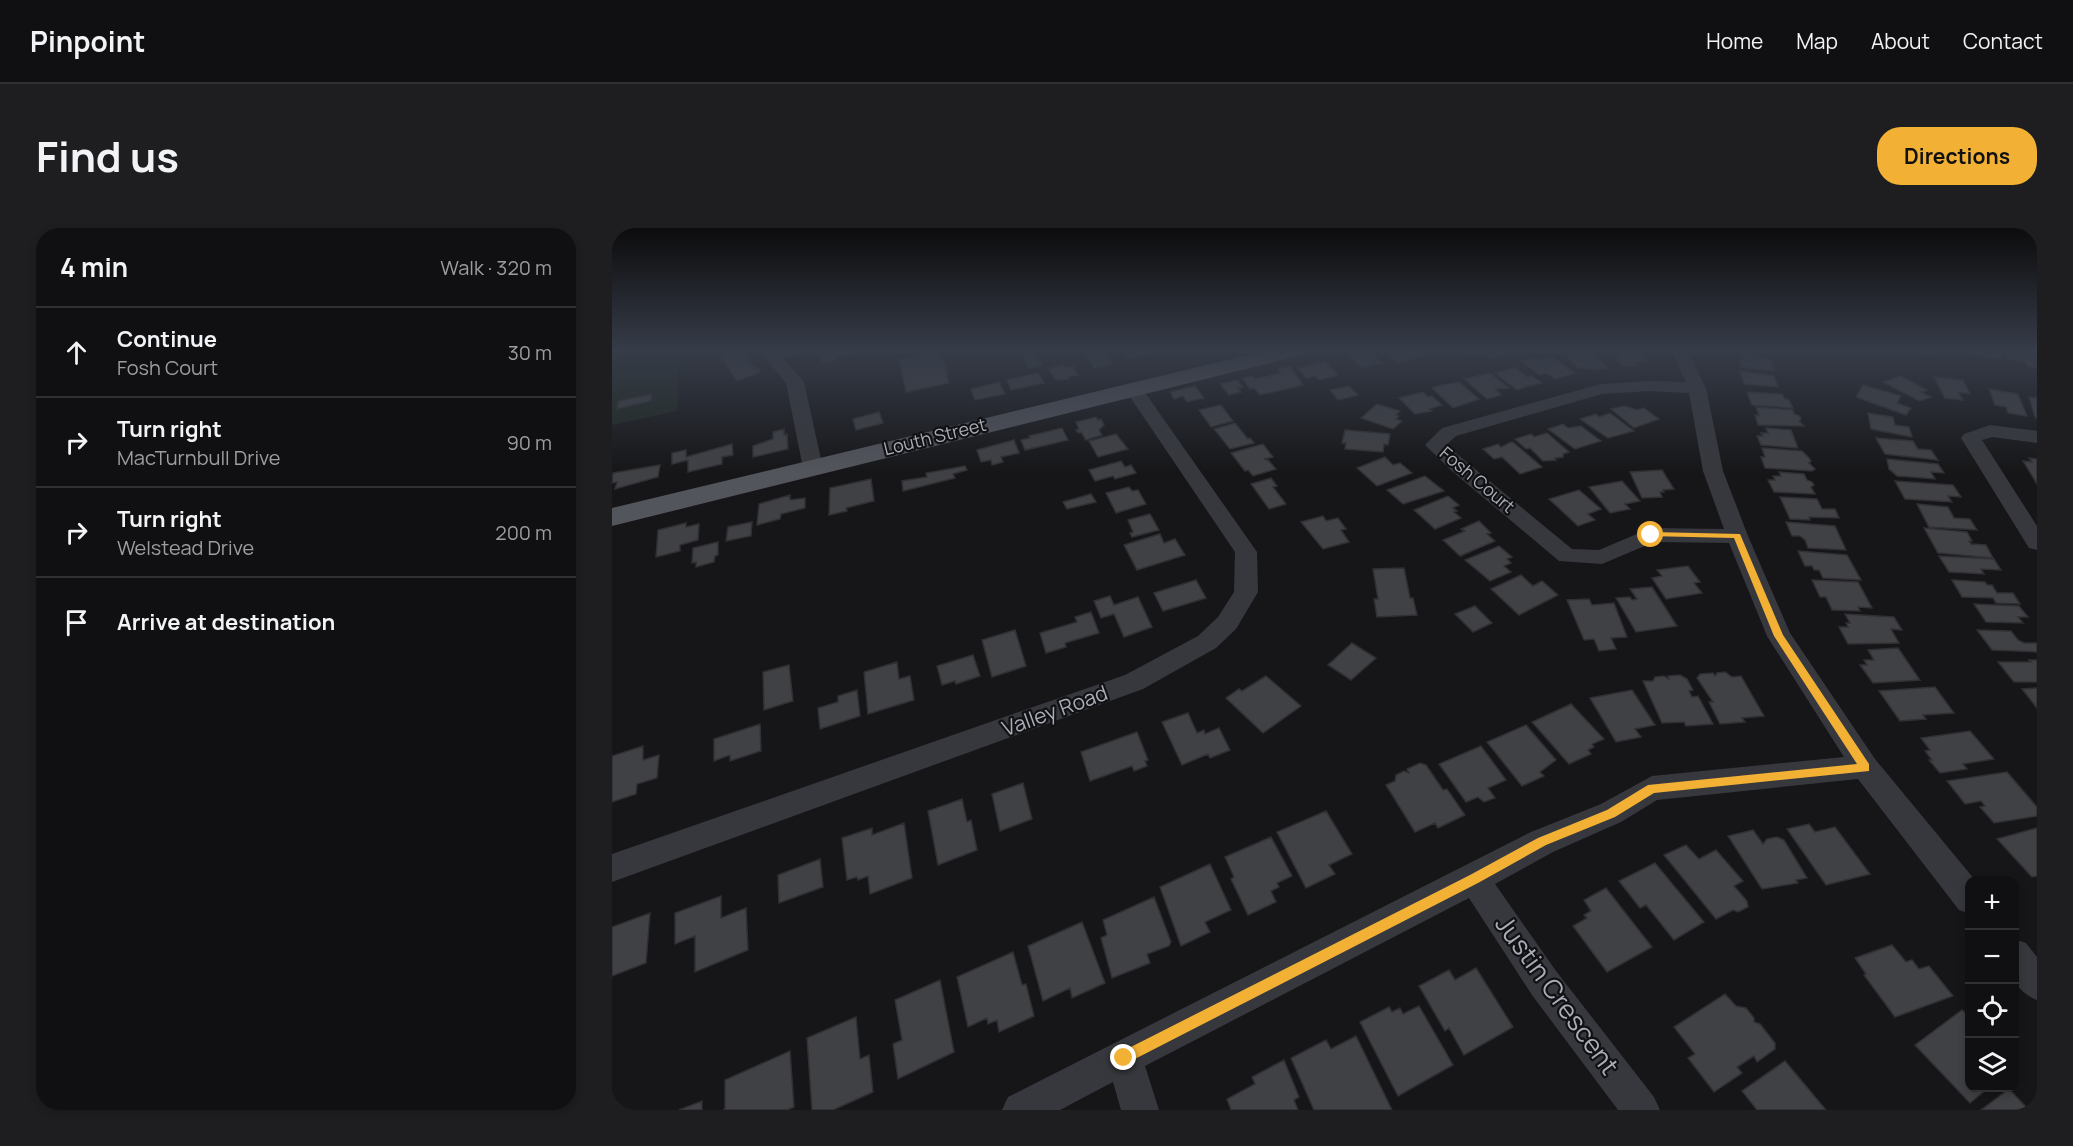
<!DOCTYPE html>
<meta charset="utf-8">
<style>
:root{--surface:#101012;--page:#1e1e20;--text:#f1f3f6;--muted:#9c9d9f;--line:#303032;--accent:#f2b134}
body{margin:0;font-family:Manrope,sans-serif;background:var(--page);color:var(--text)}
.controls{position:absolute;right:18px;bottom:18px;display:grid;overflow:hidden;border-radius:12px;box-shadow:0 3px 9px #0003}
.controls button{width:54px;height:54px;display:grid;place-items:center;padding:0;border:0;border-bottom:2px solid var(--line);background:var(--surface);color:var(--text);font:30px sans-serif}
.stop{position:absolute;width:18px;height:18px;margin:-14px;border:4px solid #f2b134;border-radius:50%;background:#fff}
.stop.end{background:#f2b134;border-color:#fff;box-shadow:0 2px 6px #0008}
.list{margin:0;padding:0;list-style:none}
h2{display:flex;justify-content:space-between;align-items:center;height:78px;margin:0;padding:0 24px;font-size:26px}
h2 small{font-size:20px;font-weight:400;color:var(--muted)}
.list li{display:grid;grid-template-columns:39px 1fr auto;gap:18px;align-items:center;box-sizing:border-box;height:90px;padding:0 24px;border-top:2px solid var(--line)}
.list b{display:block;font-size:22px;white-space:nowrap}
.list p{margin:0;font-size:20px;white-space:nowrap;color:var(--muted)}
.list em{font-size:20px;font-style:normal;color:var(--muted)}
.icon{flex:none;width:33px;height:33px;fill:none;stroke:currentColor;stroke-width:2;stroke-linecap:round;stroke-linejoin:round}
.map{position:relative;flex:none;width:1425px;height:882px;overflow:hidden;border-radius:24px}
header{display:flex;align-items:center;gap:36px;box-sizing:border-box;height:84px;padding:0 30px;background:var(--surface);border-bottom:2px solid var(--line)}
header strong{font-size:28px}
nav{display:flex;gap:33px;margin-inline-start:auto;font-size:21px}
.intro{display:flex;align-items:center;justify-content:space-between;box-sizing:border-box;height:144px;padding:0 36px}
h1{margin:0;font-size:42px}
.button{padding:15px 27px;border-radius:24px;background:var(--accent);color:#111;font-size:21px;font-weight:700}
main{display:flex;gap:36px;padding:0 36px}
aside{flex:1;background:var(--surface);border-radius:24px;box-shadow:0 3px 9px #0003}
.map>svg:first-child{display:block}
.green{fill:#1e261f}
.building{fill:#404145;stroke:#303034;stroke-width:1.5}
.lines{fill:none;stroke-linecap:round;stroke-linejoin:round}
.minor{fill:#37383d;fill-rule:evenodd}
.major{fill:#53555c;fill-rule:evenodd}
.route{fill:#f2b134}
.labels{text-anchor:middle;stroke-width:4.5;stroke-linejoin:round;paint-order:stroke}
.far-street-label{font-size:18px;fill:#a8adb8;stroke:#111113}
.street-label{font-size:21px;fill:#a8adb8;stroke:#111113}
.near-street-label{font-size:26px;fill:#a8adb8;stroke:#111113}
</style>
<header>
<strong>Pinpoint</strong>
<nav><a>Home</a><a>Map</a><a>About</a><a>Contact</a></nav>
</header>
<div class="intro"><h1>Find us</h1><a class="button">Directions</a></div>
<main>
<aside>
<h2>4 min<small>Walk · 320 m</small></h2>
<ul class="list">
<li><svg class="icon" aria-label="ahead" viewBox="0 0 24 24"><path d="M12 20V5M6 11l6-6 6 6"/></svg><div><b>Continue</b><p>Fosh Court</p></div><em>30 m</em></li>
<li><svg class="icon" aria-label="right" viewBox="0 0 24 24"><path d="M7 20v-9h11M14 6l5 5-5 5"/></svg><div><b>Turn right</b><p>MacTurnbull Drive</p></div><em>90 m</em></li>
<li><svg class="icon" aria-label="right" viewBox="0 0 24 24"><path d="M7 20v-9h11M14 6l5 5-5 5"/></svg><div><b>Turn right</b><p>Welstead Drive</p></div><em>200 m</em></li>
<li><svg class="icon" aria-label="arrive" viewBox="0 0 24 24"><path d="M6 21V4h12l-3 4 3 4H6"/></svg><div><b>Arrive at destination</b></div></li>
</ul>
</aside>
<div class="map">
<svg width="1425" height="882" viewBox="0 0 1425 882">
<rect width="100%" height="100%" fill="#161618"/>
<!-- green -->
<path class="green" d="M0,122H68L65,183L0,197Z"/>
<!-- building -->
<path class="building" d="M121,122H131L129,124L131,126L135,125L137,128L134,129L141,133L137,134L145,140L141,142L146,140L148,144L125,153L107,126Z
M223,122H261L226,129V132L210,136L208,125Z
M480,122H492L501,136L482,140L472,124Z
M510,122H551L552,123L517,131Z
M757,122L770,135L750,140L737,127Z
M771,122H809L815,127L786,135Z
M850,122H885L892,127L879,131L870,124L858,128Z
M960,122H978L995,140L980,142L978,140H966L953,125Z
M1001,122H1028L1036,134H1023L1025,138H1010Z
M1301,122H1320L1321,128L1301,125Z
M1348,122H1388L1390,132L1358,126V124Z
M1391,122L1425,126V140L1415,138L1413,134L1394,131Z
M327,123L336,146H334L337,155L294,164L287,132Z
M424,126L430,137L417,140L411,129Z
M1131,126L1159,131L1162,143L1129,139L1127,131L1132,132Z
M939,128L963,145L943,151L934,145L928,147L909,133L921,130L925,132Z
M713,133L726,147L707,152L703,148L694,150L685,140Z
M451,137L453,140L461,138L466,147L456,149L457,151L444,152L436,141Z
M678,138L691,157L648,167L642,160L638,161L630,150L640,148L642,151L669,145L666,141Z
M903,139L915,149L920,148L930,155L917,158L911,157L914,159L905,162L883,145Z
M1128,143L1162,148L1166,159L1132,156Z
M426,145L432,155L399,162L395,152Z
M878,145L897,160L883,161L889,167L875,171L852,151Z
M1289,148L1315,162L1309,164L1319,169L1307,173L1271,154Z
M1322,149L1351,152L1358,166L1346,164L1351,172L1333,170Z
M625,152L631,159L626,160L629,164L617,167L608,156Z
M387,154L393,166L363,172L359,161Z
M847,154L867,171L841,180L821,161V159L830,157Z
M1251,157L1289,168L1285,175L1299,180L1294,187L1244,169Z
M583,158L592,170L575,174L571,168L562,171L558,164Z
M737,158L746,167L726,172L718,162Z
M1377,161L1406,166L1415,188L1396,185L1394,179L1383,177Z
M811,164L816,169L820,168L830,177L817,181L820,183L803,186L787,170Z
M1135,164L1170,166L1173,171L1177,172L1181,180L1140,177Z
M40,166L39,173L5,181L6,173Z
M1417,169L1425,170V190L1423,189Z
M765,176L788,183L784,187L787,188L784,191L790,193L781,201L749,190Z
M609,177L621,193L599,199L587,182Z
M1013,178L1025,182L1032,180L1047,191L1022,200L999,181Z
M1144,179L1181,182L1182,186L1188,188L1189,191L1187,193L1192,198L1146,197L1143,187L1147,188Z
M267,184L271,195L244,202L241,191Z
M998,185L1022,203L996,210L968,191L984,186L987,189Z
M1256,185L1281,189L1283,197L1297,199L1300,209L1259,201Z
M484,189L486,192L489,191L492,197L487,202L490,207L474,212L469,204L466,205L464,202L467,201L464,194Z
M623,195L636,211L638,210L642,215L618,221L602,201Z
M951,196L956,200L969,198L989,213L963,221L936,201Z
M450,200L456,212L413,222L409,212L418,210L417,208Z
M1154,200L1179,202L1186,220L1149,217L1145,208H1151L1149,205H1156Z
M172,201V207L175,206L176,221L141,229V218L161,211V204Z
M733,202L778,206L776,217L772,216L771,224L733,221L734,215H730Z
M935,205L957,224L951,226V229L943,230L944,232L931,233L918,220L914,221L903,211L919,206L922,209Z
M504,206L516,221L486,229L477,213Z
M1264,210L1301,213L1306,221L1319,222L1326,232L1273,226Z
M402,212L407,225L389,229L391,234L380,237L379,232L369,234L365,222Z
M899,214L902,215L930,239L908,246L890,229L882,231L871,221L886,216L889,219Z
M120,216L121,227L110,229V236L76,244V232L60,236V225L74,222V229Z
M651,216L661,229L652,231L656,232L664,241L641,248L636,242L633,243L619,225Z
M1150,220L1190,223L1197,230L1199,233L1197,235L1203,241L1200,243L1153,240L1149,229H1153Z
M773,229L781,237L788,235L800,245L765,258L745,240Z
M1417,230L1425,231V256L1411,233L1420,234Z
M1275,231L1326,236L1332,245L1319,244L1323,251L1285,248L1277,241Z
M509,233L513,239L519,237L524,245L503,251L501,248L483,253L477,242Z
M48,237L46,249L3,261L5,254L0,255L1,245Z
M353,238L355,242L341,246L343,250L291,263L290,253L315,249L314,245Z
M1050,242L1062,261L1051,262L1052,264H1048L1050,269L1030,270L1018,244Z
M1167,244L1192,246L1195,252L1200,254L1202,257L1199,259L1203,266L1162,264L1156,252H1163L1161,248H1169Z
M813,248L832,263L791,276L775,262Z
M659,250L665,258L661,259L674,276L657,281L639,256Z
M259,251L262,273L234,280L235,283L217,287L218,260Z
M1010,253L1028,273L1013,276L1018,281L998,285L977,259Z
M1283,253L1341,257L1349,269L1336,268L1340,274L1293,271Z
M517,259L520,263L526,262L534,276L504,285L494,265Z
M967,262L989,281L976,286L983,292L966,298L937,271Z
M479,266L484,274L455,281L451,274Z
M178,267V272L193,270V280L169,286L168,291L145,297L147,276Z
M836,268L847,277L841,280L845,283L842,284L849,290L823,301L802,282Z
M1168,269L1205,271L1210,281H1223L1227,290L1197,289L1198,292L1178,291Z
M1305,276L1336,279L1342,290L1358,291L1365,302L1317,299Z
M538,286L547,302L520,309L518,305L521,304L516,292Z
M711,288L714,293L726,290L734,301L729,302L737,314L711,321L689,294Z
M867,293L879,305L875,306L883,313L848,328L831,312L853,303L849,301Z
M140,294L139,308L114,313L116,299Z
M1174,294L1223,298L1234,322L1196,320L1193,312L1188,308H1180Z
M74,295V299L87,296L86,312L68,317V323L44,329L46,302Z
M1312,300L1355,304L1360,313H1357L1359,316L1374,317L1381,330L1326,325Z
M548,306L552,315L563,311L573,327L525,342L512,317Z
M106,314V327L103,328L102,334L84,339V334L80,335L81,320Z
M887,318L900,329L895,331L899,335L892,338L899,344L878,353L853,332Z
M1186,323L1235,327L1249,352L1211,350L1207,342H1202L1200,338H1193Z
M1327,328L1382,331L1389,342L1369,341L1372,346L1337,344Z
M1076,338L1088,354L1082,355L1090,365L1054,371L1040,350L1050,348L1045,342Z
M792,340L798,370H801L805,387L765,389L762,371H766L761,341Z
M909,347L921,358L930,353L946,367L907,387L879,361Z
M584,352L594,370L551,383L542,365Z
M1200,352L1246,354L1260,380L1246,379L1248,383L1220,382L1214,369H1208Z
M1340,352L1373,354L1375,357H1380L1385,365H1401L1408,376L1384,375L1381,370L1350,369Z
M1040,359L1065,398L1024,404L1004,370L1018,369L1020,372L1025,371L1018,361Z
M498,368L502,377L526,369L540,399L512,409L502,386L489,390L482,373Z
M977,371L980,377L1002,375L1015,409L999,410L1004,421L987,423L982,411L972,412L955,372Z
M1362,376L1407,378L1416,389H1406L1411,395L1374,394Z
M863,378L880,395L861,404L843,386Z
M479,384L487,405L453,415L454,419L434,425L428,405L465,394L463,389Z
M1233,386L1282,389L1290,402L1279,401L1287,415L1236,416L1227,399H1236L1234,395H1238Z
M403,402L414,438L380,449L370,412Z
M1365,402L1399,403L1406,412L1412,415H1425V424L1380,422Z
M740,415L764,430L739,452L716,437Z
M1286,420L1308,452L1261,455L1248,437H1255L1252,432H1262L1256,422Z
M361,427L368,448L344,456L343,453L330,457L325,438Z
M1417,432H1425V454H1402L1386,434H1419Z
M285,434L287,451L298,448L302,472L256,486L252,444Z
M177,437L181,473L152,482L151,444Z
M1113,444L1120,449L1129,448L1152,488L1130,490L1133,494L1108,496L1097,474H1101L1085,450L1088,446L1101,445L1103,448L1105,445Z
M1068,447L1075,451L1081,462L1077,463L1080,469L1086,468L1101,496L1074,498L1072,494L1050,495L1031,453H1041L1043,449L1052,448L1057,451L1056,448Z
M654,448L689,478L651,505L614,470L627,461L630,463Z
M1323,459L1342,485L1311,487L1314,491L1288,493L1267,463Z
M1425,460V480L1410,461Z
M245,462L248,488L208,501L206,480L226,474V468Z
M1020,462L1043,497L1023,501L1029,509L1004,514L978,470Z
M959,476L992,511L980,516L982,519L976,522L979,526L957,536L920,494Z
M576,485L585,505L592,502L593,506L607,500L618,522L598,530L596,526L570,537L550,494Z
M148,496L149,523L118,533V527L102,533V511Z
M914,497L944,532L928,544L932,548L910,558L875,514Z
M1358,503L1382,531L1351,536L1355,541L1328,545L1317,532H1320L1313,523L1318,522L1309,510Z
M525,504L536,532L533,533L535,538L522,543L520,538L478,553L469,524Z
M31,518V532L47,527L45,550L25,556L24,566L0,574V528Z
M869,518L894,552L876,560L883,570L872,574L866,569L854,574L827,536Z
M808,535L814,537L831,562L835,561L853,587L826,600L823,595L803,604L774,557L783,553L784,547L792,543L797,545L795,541Z
M1395,544L1425,579V588L1382,595L1368,579L1373,578L1369,573L1353,576L1335,553Z
M411,555L420,591L388,603L380,566Z
M350,571L355,594L359,592L365,622L326,637L316,583Z
M714,583L740,626L717,637L723,646L694,660L665,604Z
M292,595L300,650L258,666L256,648L246,652L245,649L235,652L230,610L260,600V607Z
M1197,596L1203,604L1223,599L1258,646L1214,657L1175,601Z
M1425,600V648L1420,649L1385,611Z
M1141,602L1151,616L1155,611L1165,609L1172,612L1195,650L1184,652L1186,655L1150,661L1116,608Z
M659,609L680,648L665,655L667,659L659,663L664,674L636,687L619,651L622,649L613,629Z
M1074,617L1087,631L1104,622L1131,653L1122,658L1135,673L1136,679L1126,684L1121,682L1104,691L1052,627Z
M208,631L211,659L167,675L166,647Z
M1043,635L1092,694L1062,712L1034,677L1028,680L1007,653Z
M598,636L619,682L593,694L598,704L569,718L548,659Z
M994,660L1040,719L995,744L961,698L975,690L972,687L979,683L972,672Z
M109,668V690L134,680L136,722L83,744V708L63,716V685Z
M542,669L559,714L557,718L535,726L538,735L500,750L489,710L495,707L491,692Z
M38,685L34,735L0,748V699Z
M470,694L493,755L460,770L458,760L431,773L416,718Z
M1280,717L1294,734L1300,732L1307,741L1317,738L1341,768L1283,789L1252,747L1254,746L1243,730Z
M401,724L410,757L414,756L422,788L387,804L385,792L376,796L375,790L356,799L345,749Z
M864,740L901,799L852,827L837,800L833,803L807,758L837,742L843,752Z
M328,752L342,824L286,851L281,816L290,812L283,772Z
M1113,766L1124,778L1134,780L1142,790V794L1148,796L1163,815V821L1145,834L1142,828L1125,839L1130,845L1102,864L1076,830L1083,826L1062,799Z
M807,778L841,837L786,868L748,794L777,779L780,784L788,780L791,786Z
M1350,782L1358,789V860H1376L1358,875L1303,817Z
M244,789L248,831L257,827L261,864L221,882H200L195,810Z
M744,808L780,882H702L679,830L714,812L719,821Z
M178,823L182,879L175,882H111L113,881V852Z
M672,832L687,869L682,872L686,882H619L615,871L643,856L640,849Z
M1173,833L1214,882H1145L1130,863Z
M1397,861L1416,881L1420,877L1424,882H1369Z
M90,873V882H67Z"/>
<g class="lines">
<!-- minor -->
<path class="minor" d="M147,122H192L190,126L171,130L192,154L211,240L208,244H194L191,240L174,155Z
M1059,122H1075L1094,160L1111,243L1136,308L1178,405L1263,531L1363,652H1358V686L1347,682L1246,551L1045,572L1009,594L941,624L883,656L944,743L1042,869L1048,882H1006L920,767L857,670L533,838L547,882H509L501,854L448,882H390L396,869L919,604L989,576L1040,548L1232,529L1155,408L1117,315L1042,314L990,336L947,333L841,244L813,217L830,200L989,156L1037,153L1074,154ZM1037,163L1077,165L1091,243L1112,301L1039,300L987,322L960,321L834,217L844,208L990,166Z
M521,155L527,156L645,324L646,364L624,401L604,420L531,461L0,654V626L513,447L586,408L606,389L622,364L623,324L512,160L515,156Z
M1378,197L1425,203V215L1380,209L1370,212L1425,298V322L1417,320L1349,210L1352,206Z
M1402,711L1414,715L1425,729V772C1394,759 1402,739 1402,711Z"/>
<!-- major -->
<path class="major" d="M657,122H693L690,127L0,298V280Z"/>
</g>
<!-- sky -->
<linearGradient id="sky" x2="0" y2="1"><stop stop-color="#0c0c0d"/><stop offset="0.5" stop-color="#363c48"/><stop offset="1" stop-color="#363c48" stop-opacity="0"/></linearGradient>
<rect width="1425" height="245" fill="url(#sky)"/>
<!-- route -->
<path class="route" d="M1039,304L1128,306L1171,407L1257,536V543L1042,565L1003,589L934,617L866,655L517,834L512,836L507,834L505,830L507,825L858,647L926,610L995,582L1036,557L1245,536L1162,408L1122,310L1036,308V305Z"/>
<g class="labels">
<!-- far-street labels -->
<g class="far-street-label">
<text transform="translate(323 209) rotate(-14)" y="6">Louth Street</text>
<text transform="translate(865 252) rotate(40)" y="6">Fosh Court</text>
</g>
<!-- street labels -->
<g class="street-label">
<text transform="translate(443 483) rotate(-20)" y="7">Valley Road</text>
</g>
<!-- near-street labels -->
<g class="near-street-label">
<text transform="translate(945 767) rotate(54)" y="9">Justin Crescent</text>
</g>
</g>
</svg>
<div class="controls">
<button>+</button>
<button>−</button>
<button><svg class="icon" aria-label="locate" viewBox="0 0 24 24"><circle cx="12" cy="12" r="6"/><path d="M12 2v4M12 18v4M2 12h4M18 12h4"/></svg></button>
<button><svg class="icon" aria-label="layers" viewBox="0 0 24 24"><path d="M12 4l9 5-9 5-9-5zM3 14l9 5 9-5"/></svg></button>
</div>
<div class="stop" style="left:1039px;top:307px"></div>
<div class="stop end" style="left:512px;top:830px"></div>
</div>
</main>
